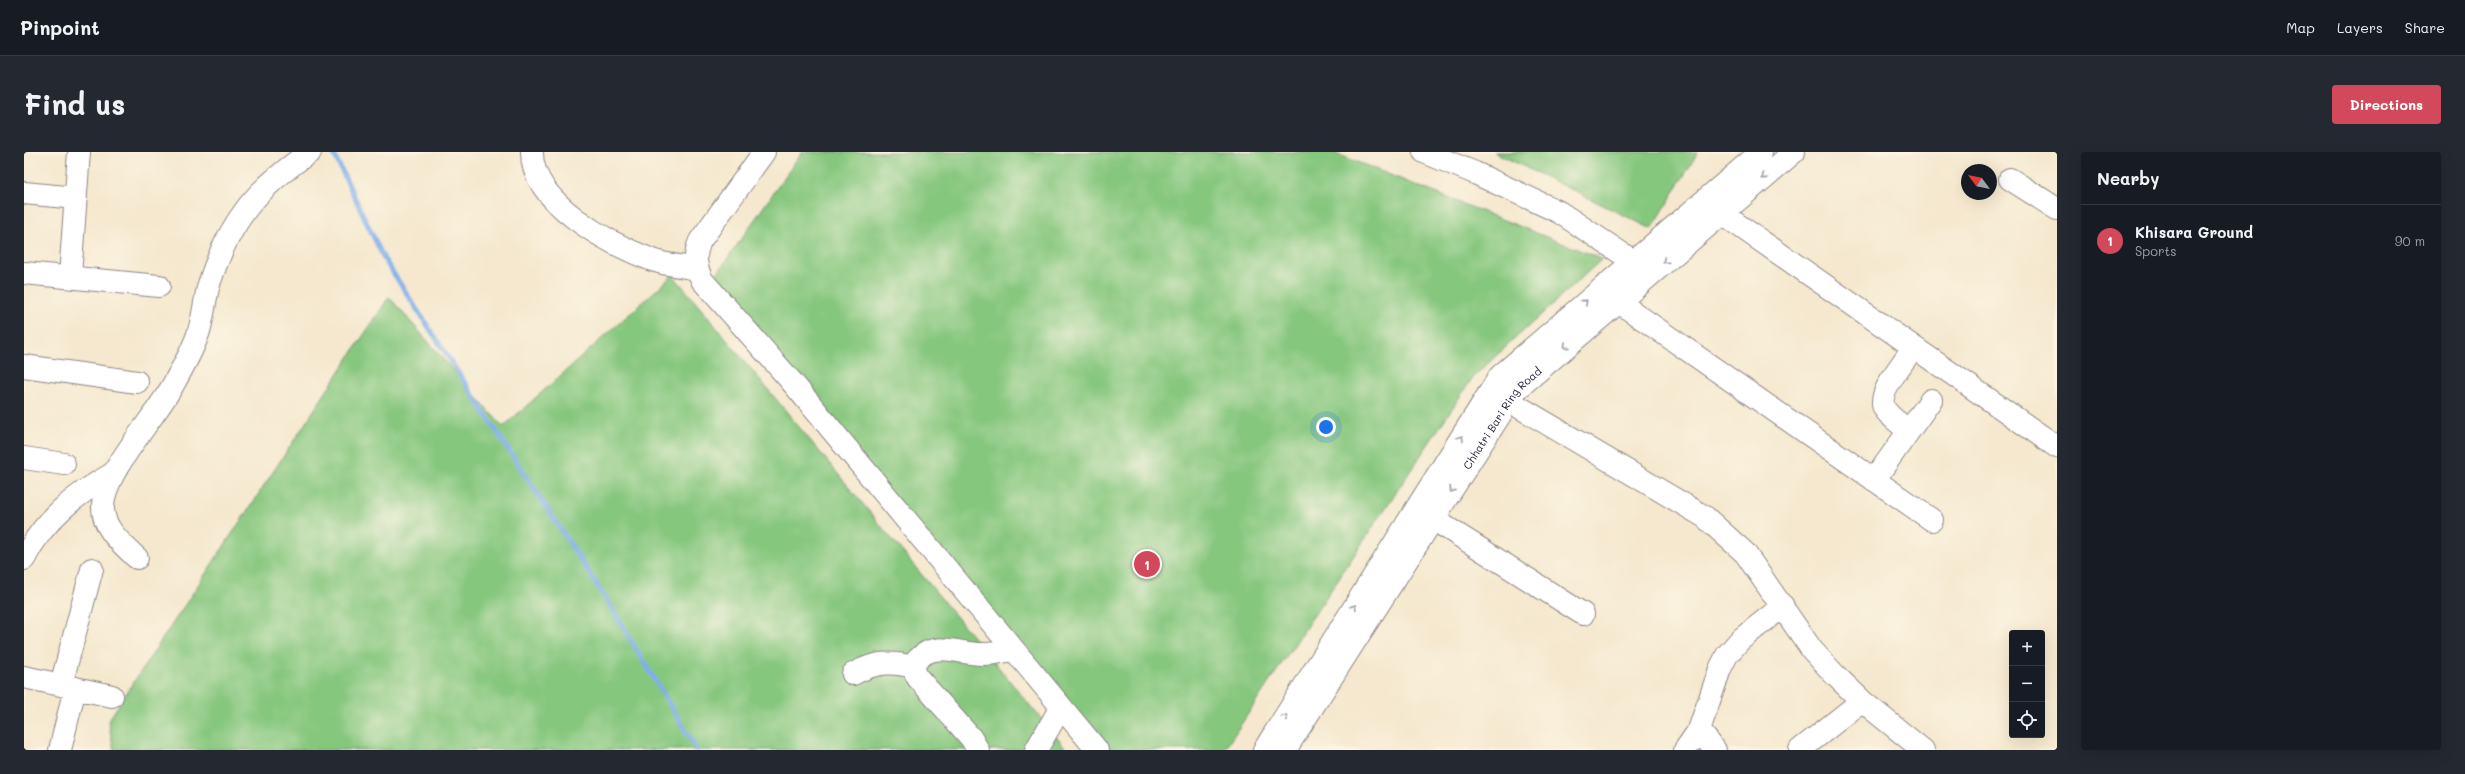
<!DOCTYPE html>
<meta charset="utf-8">
<style>
:root{--surface:#171b24;--page:#242831;--text:#f1f3f6;--muted:#9ea1a6;--line:#363941;--accent:#d1495b}
body{margin:0;font-family:Mali,sans-serif;background:var(--page);color:var(--text)}
.controls{position:absolute;right:12px;bottom:12px;display:grid;overflow:hidden;border-radius:4px;box-shadow:0 4px 16px #0002}
.controls button{width:36px;height:36px;display:grid;place-items:center;padding:0;border:0;border-bottom:1px solid var(--line);background:var(--surface);color:var(--text);font:20px sans-serif}
.compass{position:absolute;left:1937px;top:12px;width:36px;height:36px;border-radius:50%;background:var(--surface);box-shadow:0 4px 16px #0002;rotate:302deg}
.you{position:absolute;left:1302px;top:275px;width:14px;height:14px;margin:-10px;border:3px solid #fff;border-radius:50%;background:#1a73e8;box-shadow:0 0 0 6px #1a73e833}
.badge{display:grid;place-items:center;width:26px;height:26px;border-radius:50%;background:var(--accent);color:#fff;font-size:13px;font-weight:700}
.pin{position:absolute;translate:-50% -50%;border:2px solid #fff;box-shadow:0 1px 4px #0006}
.list{margin:0;padding:0;list-style:none}
h2{display:flex;justify-content:space-between;align-items:center;height:52px;margin:0;padding:0 16px;font-size:17px}
h2 small{font-size:13px;font-weight:400;color:var(--muted)}
.list li{display:grid;grid-template-columns:26px 1fr auto;gap:12px;align-items:center;box-sizing:border-box;height:72px;padding:0 16px;border-top:1px solid var(--line)}
.list b{display:block;font-size:15px;white-space:nowrap}
.list p{margin:0;font-size:13px;white-space:nowrap;color:var(--muted)}
.list em{font-size:13px;font-style:normal;color:var(--muted)}
.icon{flex:none;width:22px;height:22px;fill:none;stroke:currentColor;stroke-width:2;stroke-linecap:round;stroke-linejoin:round}
.map{position:relative;flex:none;width:2033px;height:598px;overflow:hidden;border-radius:4px}
header{display:flex;align-items:center;gap:24px;box-sizing:border-box;height:56px;padding:0 20px;background:var(--surface);border-bottom:1px solid var(--line)}
header strong{font-size:19px}
nav{display:flex;gap:22px;margin-inline-start:auto;font-size:14px}
.intro{display:flex;align-items:center;justify-content:space-between;box-sizing:border-box;height:96px;padding:0 24px}
h1{margin:0;font-size:28px}
.button{padding:10px 18px;border-radius:4px;background:var(--accent);color:#fff;font-size:14px;font-weight:700}
main{display:flex;gap:24px;padding:0 24px}
aside{flex:1;background:var(--surface);border-radius:4px;box-shadow:0 4px 16px #0002}
.map>svg:first-child{display:block}
.green{fill:#86c77e;stroke:#54745c}
.lines{fill:none;stroke-linecap:round;stroke-linejoin:round}
.stream{stroke:#80afea;stroke-width:5}
.minor-casing{stroke:#8c8584;stroke-width:24}
.major-casing{stroke:#8c8584;stroke-width:24}
.minor{stroke:#fff;stroke-width:22}
.major{stroke:#fff;stroke-width:22}
.oneway{stroke:#9c9ca7}
.labels{text-anchor:middle;stroke-width:3;stroke-linejoin:round;paint-order:stroke}
.street-label{font-size:11px;fill:#22223b;stroke:#fcf5e5}
</style>
<header>
<strong>Pinpoint</strong>
<nav><a>Map</a><a>Layers</a><a>Share</a></nav>
</header>
<div class="intro"><h1>Find us</h1><a class="button">Directions</a></div>
<main>
<div class="map">
<svg width="2033" height="598" viewBox="0 0 2033 598">
<rect width="100%" height="100%" fill="#fcf5e5"/>
<filter id="ink" filterUnits="userSpaceOnUse"><feTurbulence type="fractalNoise" baseFrequency=".025" numOctaves="2"/><feDisplacementMap in="SourceGraphic" scale="8" xChannelSelector="R" yChannelSelector="G"/><feConvolveMatrix kernelMatrix="1 2 1 2 8 2 1 2 1" color-interpolation-filters="sRGB"/></filter>
<filter id="wash" filterUnits="userSpaceOnUse"><feTurbulence type="fractalNoise" baseFrequency=".012" numOctaves="4" result="noise"/><feDisplacementMap in="SourceGraphic" scale="16" xChannelSelector="R" yChannelSelector="G"/><feGaussianBlur stdDeviation="0.9" result="paint"/><feColorMatrix in="noise" values="0 0 0 0 0 0 0 0 0 0 0 0 0 0 0 0 0 1.4 0 .05"/><feComposite in="paint" operator="in"/></filter>
<g filter="url(#wash)">
<rect width="100%" height="100%" fill="#f5e8ce"/>
<!-- green -->
<path class="green" d="M778,0H1308L1578,107L1449,225L1200,598H1069L692,123Z
M1470,0H1674L1628,77Z
M649,123L1043,598H90L84,569L365,145L479,275Z"/>
<g class="lines">
<!-- stream -->
<path class="stream" d="M309,0L360,107L584,450L673,598"/>
</g>
</g>
<g filter="url(#ink)">
<g class="lines">
<!-- minor casing -->
<g class="minor-casing">
<path id="minor" d="M508,0C507,51 586,92 628,108C642,113 658,114 673,117
M740,0L676,89C669,104 672,115 678,128L768,230L1073,598
M1400,0L1451,21L1535,60L1609,109
M1986,27L2033,57
M0,41L52,46
M1697,61L2033,295
M0,121L135,134
M46,125L55,0
M1593,149L1908,368
M0,214L113,230
M1485,249L1681,365L1721,401L1788,498L1811,523L1838,549L1899,598
M1885,279C1877,272 1865,265 1860,256C1853,241 1881,208 1889,196
M0,306L40,312
M1850,328L1907,248
M1409,367L1559,462
M113,406C98,392 78,376 79,354C80,319 133,264 150,231C158,217 167,201 173,185C180,167 180,147 186,129C194,104 207,77 223,56C240,34 263,16 286,0
M0,407C20,367 52,342 90,321
M829,522C851,510 866,509 890,515
M0,525L88,544
M37,533L68,417
M1675,578L1691,598
M36,598L51,536
M954,598L947,586L894,526C890,520 888,513 894,507C911,488 938,503 959,502C969,502 979,500 989,498
M1012,598L1037,555
M1661,598L1675,578L1696,517L1703,503L1716,488L1759,454
M1776,598L1838,549"/>
</g>
<!-- major casing -->
<g class="major-casing">
<g id="major">
<path d="M1240,598L1476,224L1737,0"/>
<path id="s1" d="M1261,598L1492,238L1770,0"/>
</g>
</g>
<!-- minor -->
<use href="#minor" class="minor"/>
<!-- major -->
<use href="#major" class="major"/>
</g>
<!-- one-way arrows -->
<defs><path id="oneway-chevron" d="M-2-3.5L2.5 0L-2 3.5" fill="none" stroke-width="1.6" stroke-linecap="round" stroke-linejoin="round"/></defs>
<g class="oneway">
<use href="#oneway-chevron" transform="translate(1740 25) rotate(140)"/>
<use href="#oneway-chevron" transform="translate(1641 109) rotate(140)"/>
<use href="#oneway-chevron" transform="translate(1561 150) rotate(-41)"/>
<use href="#oneway-chevron" transform="translate(1542 194) rotate(139)"/>
<use href="#oneway-chevron" transform="translate(1437 286) rotate(-58)"/>
<use href="#oneway-chevron" transform="translate(1428 338) rotate(123)"/>
<use href="#oneway-chevron" transform="translate(1330 455) rotate(-58)"/>
<use href="#oneway-chevron" transform="translate(1261 565) rotate(-58)"/>
</g>
</g>
<g class="labels">
<!-- street labels -->
<g class="street-label">
<text dy="4" stroke="none"><textPath href="#s1" startOffset="397">Chhatri Bari Ring Road</textPath></text>
</g>
</g>
</svg>
<div class="controls">
<button>+</button>
<button>−</button>
<button><svg class="icon" aria-label="locate" viewBox="0 0 24 24"><circle cx="12" cy="12" r="6"/><path d="M12 2v4M12 18v4M2 12h4M18 12h4"/></svg></button>
</div>
<svg class="compass" viewBox="-18 -18 36 36"><path d="M0-13l5 13h-10z" fill="#e53935"/><path d="M0 13l5-13h-10z" fill="#9ea1a6"/></svg>
<div class="you"></div>
<div class="pin badge" style="left:1123px;top:412px">1</div>
</div>
<aside>
<h2>Nearby<small></small></h2>
<ul class="list">
<li><span class="badge">1</span><div><b>Khisara Ground</b><p>Sports</p></div><em>90 m</em></li>
</ul>
</aside>
</main>
